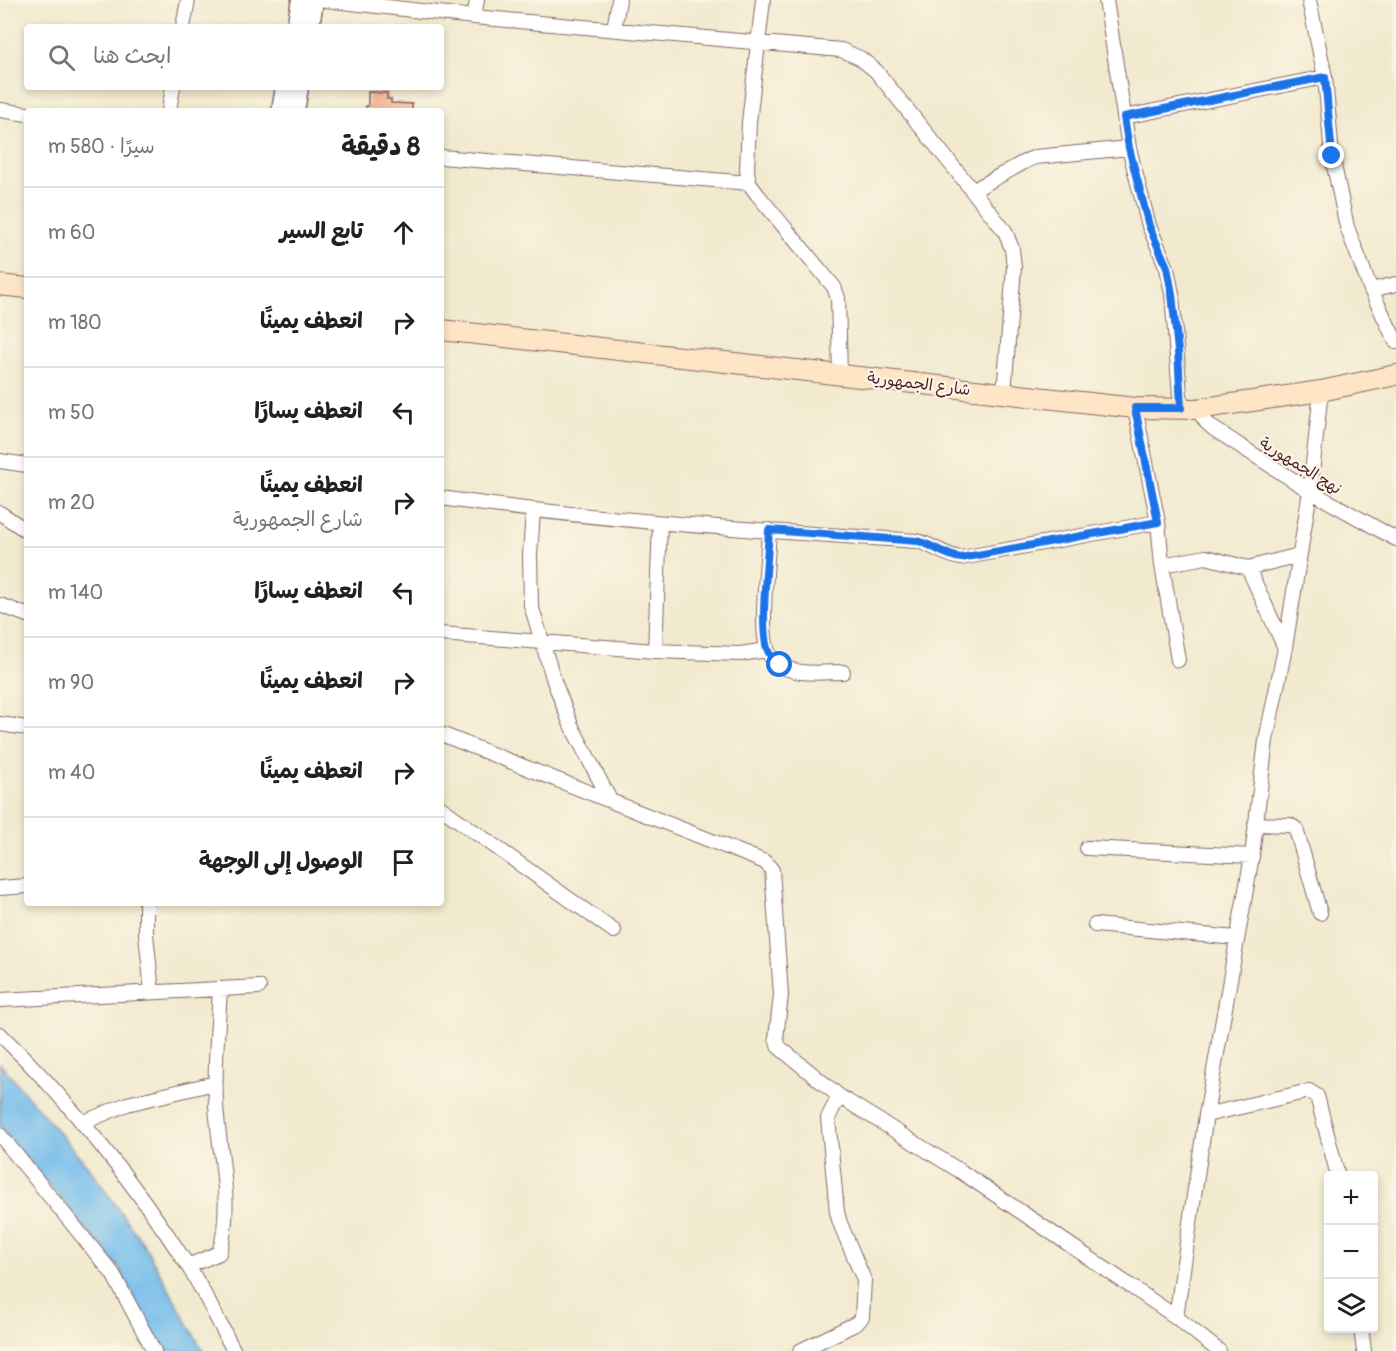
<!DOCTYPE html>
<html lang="ar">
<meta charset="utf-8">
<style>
:root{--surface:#fff;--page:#f2f2f2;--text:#202124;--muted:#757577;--line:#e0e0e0}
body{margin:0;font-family:Pangolin,"Playpen Sans Arabic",sans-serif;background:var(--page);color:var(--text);direction:rtl}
.controls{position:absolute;right:18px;bottom:18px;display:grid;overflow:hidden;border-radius:6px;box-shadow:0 3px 9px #0003}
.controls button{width:54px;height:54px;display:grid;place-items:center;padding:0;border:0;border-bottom:2px solid var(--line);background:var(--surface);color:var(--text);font:30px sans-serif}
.stop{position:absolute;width:18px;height:18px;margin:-14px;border:4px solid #1a73e8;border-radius:50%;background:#fff}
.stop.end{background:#1a73e8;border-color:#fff;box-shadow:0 2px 6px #0008}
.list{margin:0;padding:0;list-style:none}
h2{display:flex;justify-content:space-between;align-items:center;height:78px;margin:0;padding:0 24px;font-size:26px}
h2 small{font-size:20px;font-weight:400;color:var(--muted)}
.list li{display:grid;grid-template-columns:39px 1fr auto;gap:18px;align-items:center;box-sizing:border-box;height:90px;padding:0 24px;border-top:2px solid var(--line)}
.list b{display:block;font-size:22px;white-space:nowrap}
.list p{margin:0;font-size:20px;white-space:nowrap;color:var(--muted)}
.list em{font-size:20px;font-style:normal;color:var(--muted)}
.icon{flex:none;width:33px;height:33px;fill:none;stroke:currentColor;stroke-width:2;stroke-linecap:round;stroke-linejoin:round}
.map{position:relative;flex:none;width:1396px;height:1351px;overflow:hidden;direction:ltr}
.search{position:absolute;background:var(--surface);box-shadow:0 3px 9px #0003;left:24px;top:24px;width:420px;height:66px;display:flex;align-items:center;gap:15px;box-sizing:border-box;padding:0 21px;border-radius:6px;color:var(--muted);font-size:22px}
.panel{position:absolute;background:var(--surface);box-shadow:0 3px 9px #0003;left:24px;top:108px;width:420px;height:798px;border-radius:6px;direction:rtl}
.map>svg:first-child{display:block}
.water{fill:#72bceb;stroke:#5e6e8b;stroke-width:1.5}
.building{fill:#f1a57d}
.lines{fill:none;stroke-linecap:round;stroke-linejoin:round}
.minor-casing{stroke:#846664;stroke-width:16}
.tertiary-casing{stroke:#846664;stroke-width:21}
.secondary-casing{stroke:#846664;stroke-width:22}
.minor{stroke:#fff;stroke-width:14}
.tertiary{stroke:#fff;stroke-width:18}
.secondary{stroke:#fde5c5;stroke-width:20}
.route{stroke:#1a73e8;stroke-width:8}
.labels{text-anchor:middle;stroke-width:4.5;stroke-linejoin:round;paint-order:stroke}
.street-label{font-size:16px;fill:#4a1f2b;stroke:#fcf5e5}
</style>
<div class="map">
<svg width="1396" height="1351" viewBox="0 0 1396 1351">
<rect width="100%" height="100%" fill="#fcf5e5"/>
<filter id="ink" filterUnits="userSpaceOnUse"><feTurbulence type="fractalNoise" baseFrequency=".0167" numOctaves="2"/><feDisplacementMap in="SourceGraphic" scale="12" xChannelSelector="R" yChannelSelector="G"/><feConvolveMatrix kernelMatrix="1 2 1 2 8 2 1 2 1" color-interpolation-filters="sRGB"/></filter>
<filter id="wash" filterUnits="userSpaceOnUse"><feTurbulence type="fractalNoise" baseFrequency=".008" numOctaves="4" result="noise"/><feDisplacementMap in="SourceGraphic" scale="24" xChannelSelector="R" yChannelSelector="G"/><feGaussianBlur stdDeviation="1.35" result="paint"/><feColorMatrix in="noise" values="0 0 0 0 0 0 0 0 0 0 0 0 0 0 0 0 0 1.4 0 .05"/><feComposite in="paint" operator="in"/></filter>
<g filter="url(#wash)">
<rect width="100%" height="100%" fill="#f1eacf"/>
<!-- water -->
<path class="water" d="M0,1064L90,1169L146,1248L203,1351H160L119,1268L0,1127Z"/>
<g id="blocks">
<!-- building -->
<path class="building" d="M368,92L387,93V99H391V103L412,104V111H365L366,106H368Z"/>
</g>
</g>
<g filter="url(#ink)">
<use href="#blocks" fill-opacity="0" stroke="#846664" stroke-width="1.5"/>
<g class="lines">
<!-- minor casing -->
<g class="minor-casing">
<path id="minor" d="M325,0L474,17L841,50L860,58L876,71L1005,231L1012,249L1014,267L1004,393
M763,0L749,122L747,170L749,183L757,194L834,287L838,298L840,374
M1106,0L1129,148L1149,226L1167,268L1172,294L1181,408
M1309,0L1325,77L1332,156L1347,227L1371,290L1396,342
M474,17L477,0
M183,27L188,0
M614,29L619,0
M0,110L27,114
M169,111L173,87
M1124,117L1325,77
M441,157L749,183
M972,191L1028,160L1036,157L1129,148
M1371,290L1396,284
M1135,408L1158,522L1162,565L1178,660
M1197,409L1207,423L1214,429L1310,491L1396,539
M0,461L27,465
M441,498C599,521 758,530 917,541C933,545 945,556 961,558L1158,522
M533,511L530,555L531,605L554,681L571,725L610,800
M0,513L27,531
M769,530C768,558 759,628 768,651C770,657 774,662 780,665C797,676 823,672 843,672
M1162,565L1206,557L1248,568L1299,555
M1248,568L1285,648
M0,605L27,615
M441,634L655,651L740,654L767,650
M655,651L660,523
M0,724L27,728
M441,734L765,862L772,870L781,995L776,1038L779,1047L839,1096L960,1171L1039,1224L1176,1317L1219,1351
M441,808L614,931
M1255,824L1290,825L1296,829L1320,913
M1087,848L1252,856
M0,888L27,886
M146,903V934L152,992
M1095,925L1236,938
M0,1000L259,987
M0,1034C69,1100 136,1185 188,1266C205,1293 219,1323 234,1351
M1206,1115L1309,1091L1317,1096L1338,1176
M82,1123L127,1104L215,1083
M0,1135L113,1274L154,1351
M188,1266L219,1253C234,1206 219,1154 216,1105C214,1067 218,1028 220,989
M1176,1317L1206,1115L1252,856L1266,740L1285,648L1310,491L1321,391
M1361,1328L1364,1351
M800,1351L857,1323L862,1317L864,1280L840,1223L837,1212L828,1118L839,1096"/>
</g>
<!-- tertiary casing -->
<g class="tertiary-casing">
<path id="tertiary" d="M296,27L301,0
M310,27L314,0
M281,111L285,87
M295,111L299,87"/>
</g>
<!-- secondary casing -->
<g class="secondary-casing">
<path id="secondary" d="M0,285L27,288
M441,330L1135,408L1197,409L1321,391L1396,375"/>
</g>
<!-- minor -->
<use href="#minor" class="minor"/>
<!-- tertiary -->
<use href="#tertiary" class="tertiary"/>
<!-- secondary -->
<use href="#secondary" class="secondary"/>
</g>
</g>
<g class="lines" filter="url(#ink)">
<!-- route -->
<path class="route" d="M780,665C775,661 771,658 768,651C759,630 768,557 769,530L918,541C933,545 945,556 961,558L1158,522L1135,408H1181L1178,351L1172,294L1167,267L1149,226L1129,148L1124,117L1325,77L1332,156"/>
</g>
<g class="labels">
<!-- street labels -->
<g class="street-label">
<text transform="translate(919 383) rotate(7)" y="6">شارع الجمهورية</text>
<text transform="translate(1301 465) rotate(32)" y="6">نهج الجمهورية</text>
</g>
</g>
</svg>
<div class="controls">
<button>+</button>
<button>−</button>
<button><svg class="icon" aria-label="layers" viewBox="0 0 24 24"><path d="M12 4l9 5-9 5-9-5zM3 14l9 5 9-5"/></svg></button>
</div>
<div class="stop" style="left:780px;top:665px"></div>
<div class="stop end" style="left:1332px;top:156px"></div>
<div class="search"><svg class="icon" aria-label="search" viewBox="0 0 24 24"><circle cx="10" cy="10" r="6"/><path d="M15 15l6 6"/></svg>ابحث هنا</div>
<section class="panel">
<h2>8 دقيقة<small>سيرًا · 580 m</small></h2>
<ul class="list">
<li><svg class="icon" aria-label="ahead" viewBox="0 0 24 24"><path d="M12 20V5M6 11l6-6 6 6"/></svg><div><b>تابع السير</b></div><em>60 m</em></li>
<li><svg class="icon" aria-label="right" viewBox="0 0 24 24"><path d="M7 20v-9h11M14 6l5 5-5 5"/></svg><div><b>انعطف يمينًا</b></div><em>180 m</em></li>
<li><svg class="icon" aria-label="left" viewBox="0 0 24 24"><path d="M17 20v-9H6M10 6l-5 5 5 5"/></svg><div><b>انعطف يسارًا</b></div><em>50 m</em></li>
<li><svg class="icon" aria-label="right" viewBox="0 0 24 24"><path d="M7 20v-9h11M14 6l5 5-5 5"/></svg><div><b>انعطف يمينًا</b><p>شارع الجمهورية</p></div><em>20 m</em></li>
<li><svg class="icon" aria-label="left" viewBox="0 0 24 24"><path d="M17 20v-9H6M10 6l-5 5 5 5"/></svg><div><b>انعطف يسارًا</b></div><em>140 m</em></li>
<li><svg class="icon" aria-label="right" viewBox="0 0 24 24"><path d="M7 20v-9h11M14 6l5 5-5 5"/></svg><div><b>انعطف يمينًا</b></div><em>90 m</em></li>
<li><svg class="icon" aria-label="right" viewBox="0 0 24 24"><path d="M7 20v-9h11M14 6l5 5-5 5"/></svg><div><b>انعطف يمينًا</b></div><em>40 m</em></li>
<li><svg class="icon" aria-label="arrive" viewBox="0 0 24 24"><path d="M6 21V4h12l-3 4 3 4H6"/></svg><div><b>الوصول إلى الوجهة</b></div></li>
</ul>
</section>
</div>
